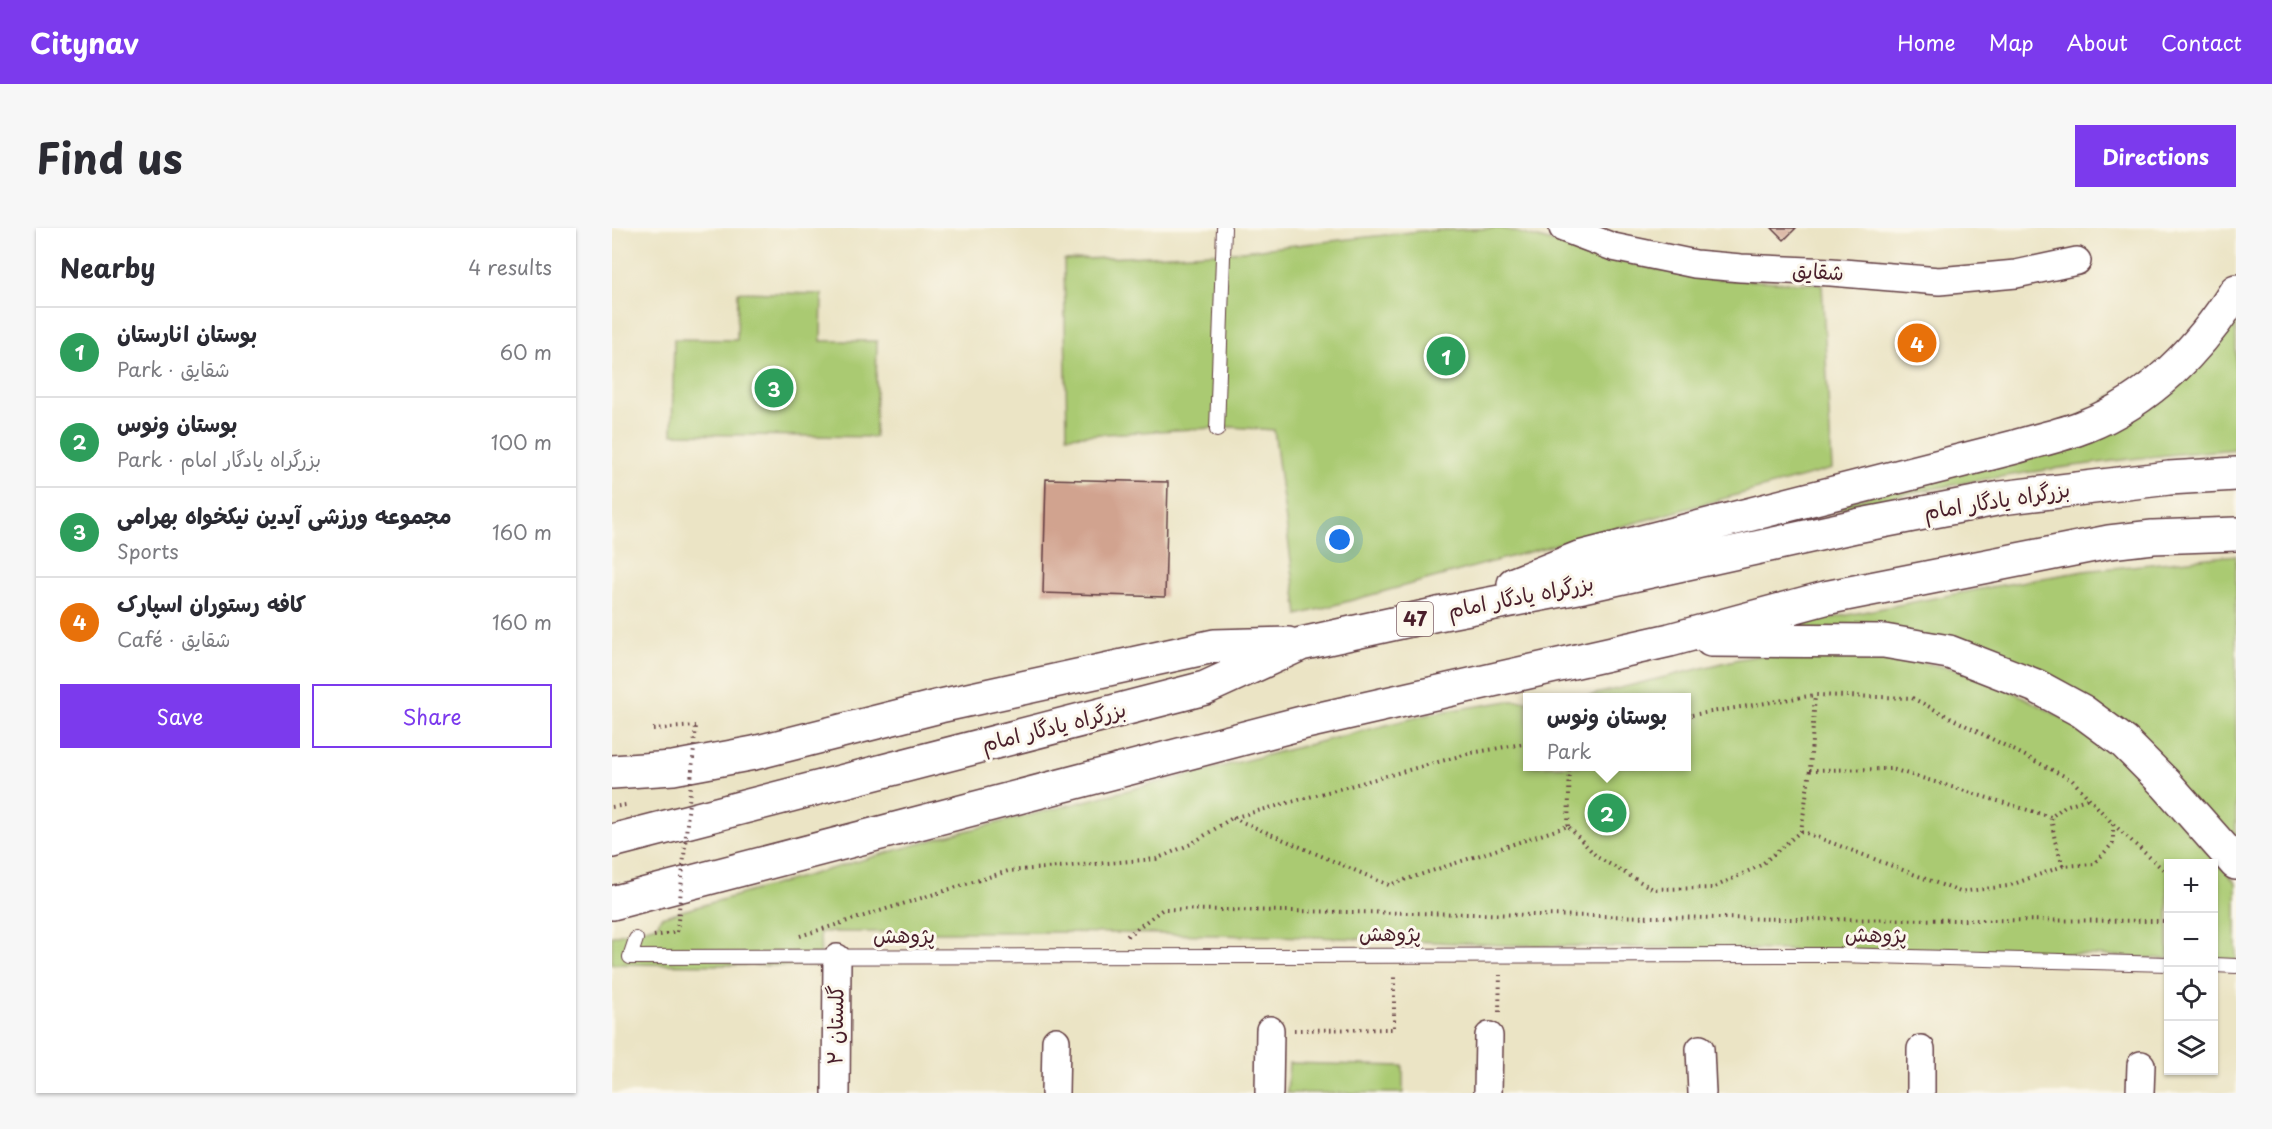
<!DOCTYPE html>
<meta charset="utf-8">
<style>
:root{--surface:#fff;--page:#f7f7f7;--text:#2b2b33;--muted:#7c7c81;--line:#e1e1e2;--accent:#7c3aed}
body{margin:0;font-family:"Playpen Sans","Playpen Sans Arabic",sans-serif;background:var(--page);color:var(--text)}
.controls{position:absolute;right:18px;bottom:18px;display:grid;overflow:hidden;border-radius:0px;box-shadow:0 2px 4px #0004}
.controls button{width:54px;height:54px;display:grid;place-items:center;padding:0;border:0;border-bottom:2px solid var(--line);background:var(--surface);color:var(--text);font:30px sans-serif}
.you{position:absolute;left:728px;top:312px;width:21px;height:21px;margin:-15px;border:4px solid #fff;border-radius:50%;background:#1a73e8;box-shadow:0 0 0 9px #1a73e833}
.badge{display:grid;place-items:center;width:39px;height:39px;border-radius:50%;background:var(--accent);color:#fff;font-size:20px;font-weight:700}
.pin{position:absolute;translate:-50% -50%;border:3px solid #fff;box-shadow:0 2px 6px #0006}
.popup{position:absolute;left:911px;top:465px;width:168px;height:78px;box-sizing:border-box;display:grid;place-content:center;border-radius:0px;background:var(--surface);filter:drop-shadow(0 2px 4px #0005);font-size:20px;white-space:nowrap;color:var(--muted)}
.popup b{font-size:22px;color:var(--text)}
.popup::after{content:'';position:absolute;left:50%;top:100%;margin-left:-12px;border:12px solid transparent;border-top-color:var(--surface)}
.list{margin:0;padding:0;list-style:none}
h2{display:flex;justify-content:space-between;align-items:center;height:78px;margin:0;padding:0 24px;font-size:26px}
h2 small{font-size:20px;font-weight:400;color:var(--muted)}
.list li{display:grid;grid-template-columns:39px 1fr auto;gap:18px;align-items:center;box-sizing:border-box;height:90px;padding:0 24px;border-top:2px solid var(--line)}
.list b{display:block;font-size:22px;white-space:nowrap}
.list p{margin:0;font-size:20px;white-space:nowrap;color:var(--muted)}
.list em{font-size:20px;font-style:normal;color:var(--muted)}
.actions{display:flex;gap:12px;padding:18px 24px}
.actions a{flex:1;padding:14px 0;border:2px solid var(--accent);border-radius:0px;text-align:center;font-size:21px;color:var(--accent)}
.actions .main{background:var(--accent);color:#fff}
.icon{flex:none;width:33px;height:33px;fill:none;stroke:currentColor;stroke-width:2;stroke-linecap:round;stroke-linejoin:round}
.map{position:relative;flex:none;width:1624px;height:865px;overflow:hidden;border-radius:0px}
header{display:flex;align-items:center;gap:36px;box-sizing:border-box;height:84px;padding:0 30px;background:var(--accent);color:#fff}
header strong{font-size:28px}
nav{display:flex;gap:33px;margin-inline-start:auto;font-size:21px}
.intro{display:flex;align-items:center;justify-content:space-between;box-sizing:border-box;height:144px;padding:0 36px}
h1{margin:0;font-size:42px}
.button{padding:15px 27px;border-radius:0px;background:var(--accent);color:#fff;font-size:21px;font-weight:700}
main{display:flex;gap:36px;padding:0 36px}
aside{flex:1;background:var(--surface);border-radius:0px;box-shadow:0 2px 4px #0004}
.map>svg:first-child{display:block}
.green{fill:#aaca72;stroke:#7a744e;stroke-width:1.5}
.building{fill:#d1a38f}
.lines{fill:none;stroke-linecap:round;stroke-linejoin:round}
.lane-casing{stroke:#623d42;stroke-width:16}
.street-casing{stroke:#623d42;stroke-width:30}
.highway-casing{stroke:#623d42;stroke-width:36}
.path{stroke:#623d42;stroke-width:4;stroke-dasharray:1.5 4.5;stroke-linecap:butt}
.lane{stroke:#fff;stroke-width:14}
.street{stroke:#fff;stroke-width:27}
.highway{stroke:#fff;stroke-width:33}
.path-bridge{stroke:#623d42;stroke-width:4;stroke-dasharray:1.5 4.5;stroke-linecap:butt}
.labels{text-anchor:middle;stroke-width:6;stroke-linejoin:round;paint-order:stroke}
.shield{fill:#fbf7ec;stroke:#7f6065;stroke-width:1.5}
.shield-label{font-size:20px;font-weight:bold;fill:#4a1f2b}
.street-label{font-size:21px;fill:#4a1f2b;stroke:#fbf7ec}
</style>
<header>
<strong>Citynav</strong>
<nav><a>Home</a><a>Map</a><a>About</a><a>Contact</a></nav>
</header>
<div class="intro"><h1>Find us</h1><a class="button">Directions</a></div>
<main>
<aside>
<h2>Nearby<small>4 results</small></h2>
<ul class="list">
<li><span class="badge" style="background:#2e9e5b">1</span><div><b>بوستان انارستان</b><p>Park · شقایق</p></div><em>60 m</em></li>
<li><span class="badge" style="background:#2e9e5b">2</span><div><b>بوستان ونوس</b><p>Park · بزرگراه یادگار امام</p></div><em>100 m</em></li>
<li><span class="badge" style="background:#2e9e5b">3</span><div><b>مجموعه ورزشی آیدین نیکخواه بهرامی</b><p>Sports</p></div><em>160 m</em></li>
<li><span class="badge" style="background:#e8710a">4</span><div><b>کافه رستوران اسپارک</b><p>Café · شقایق</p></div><em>160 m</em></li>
</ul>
<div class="actions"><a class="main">Save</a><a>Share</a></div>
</aside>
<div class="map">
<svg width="1624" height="865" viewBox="0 0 1624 865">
<rect width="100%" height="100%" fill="#fbf7ec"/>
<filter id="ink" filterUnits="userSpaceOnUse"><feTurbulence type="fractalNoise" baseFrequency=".0167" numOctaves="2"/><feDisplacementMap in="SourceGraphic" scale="12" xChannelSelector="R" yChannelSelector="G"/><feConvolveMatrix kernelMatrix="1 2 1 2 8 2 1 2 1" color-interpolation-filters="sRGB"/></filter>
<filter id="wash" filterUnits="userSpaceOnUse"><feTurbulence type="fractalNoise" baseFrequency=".008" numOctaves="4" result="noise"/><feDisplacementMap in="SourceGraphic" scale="24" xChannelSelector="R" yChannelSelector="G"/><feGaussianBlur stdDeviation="1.35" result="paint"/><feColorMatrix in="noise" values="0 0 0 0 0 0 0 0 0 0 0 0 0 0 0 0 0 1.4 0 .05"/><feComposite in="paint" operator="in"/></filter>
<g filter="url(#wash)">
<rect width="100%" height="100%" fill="#ebe4c5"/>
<!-- green -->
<path class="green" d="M889,0L1021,36L1088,50L1210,56L1220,241L686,387L662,202L619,199L455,208L452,32L621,24L809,3Z
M126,64L210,66L209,113H265L263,209L60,206L62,111L125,112Z
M1624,87V221C1518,229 1412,243 1308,263C1224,280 1140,303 1056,323L1410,226Z
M1624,327V616L1443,452L1153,403L1379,359L1472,343Z
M1240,421L1368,446L1492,512L1624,655V734L1602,733V636H1556V731L1424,724L1235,723L892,717L704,709L449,704H208L209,738L0,736V708L45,697L49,689L338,607L822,485L897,473H915L916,538H1074V470L971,469L1127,431L1171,424Z
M677,835L791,838V865H675Z"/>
<g id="blocks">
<!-- building -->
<path class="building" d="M1160,0H1184L1172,12Z
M434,251L556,254L553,369L431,365Z"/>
</g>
</g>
<g filter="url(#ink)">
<use href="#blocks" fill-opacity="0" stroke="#623d42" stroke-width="1.5"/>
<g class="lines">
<!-- lane casing -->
<g class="lane-casing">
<path id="lane" d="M605,202L612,0
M24,711L18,729L1224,727L1556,736
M1602,737L1624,738"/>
</g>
<!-- street casing -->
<g class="street-casing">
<path id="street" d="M951,0L1001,19L1083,36L1129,40L1219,44L1327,53L1404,46L1465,33
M1088,821L1090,865
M1309,821V865
M224,865L225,730
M443,865L444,813
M657,865L658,802
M876,865L877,808
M1528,865L1529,837"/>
</g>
<!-- highway casing -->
<g class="highway-casing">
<path id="highway" d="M902,356L967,330L1403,219C1426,212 1451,207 1473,198C1537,173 1588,121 1624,63
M1099,412L1272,413L1337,424L1424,458L1470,483L1512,514L1554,556L1624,635
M0,544L61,540L142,525L328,478L602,418L676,416
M0,613L593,460L689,416L826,386L971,358L1244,298L1389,270L1557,250L1624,246
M0,675L690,495L1058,412L1213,370L1497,314L1541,309L1624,306"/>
</g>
<!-- path -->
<path class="path" d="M1074,488L1203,467L1300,470L1460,552L1501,596L1556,646
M41,501L84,498
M1198,542L1280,541L1439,589
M0,579L14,577
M621,590L777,657L956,598L985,629L1041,661L1101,660L1149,637L1189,603L1198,542L1203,467
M956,598L958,538
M1189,603L1348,664L1396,658L1451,638L1482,636L1501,615V596
M1451,638L1443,613L1439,589L1453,578L1477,570
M42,708L65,704
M188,708L396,643L544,631L579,616L620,590L859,525L916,515
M515,708L551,681L1170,691L1556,693
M887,784L888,747
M682,802L782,801V746"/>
<!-- lane -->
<use href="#lane" class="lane"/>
<!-- street -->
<use href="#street" class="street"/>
<!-- highway -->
<use href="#highway" class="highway"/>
<!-- path-bridge -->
<path class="path-bridge" d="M65,704L84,498"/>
</g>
</g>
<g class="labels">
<!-- shield labels -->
<rect class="shield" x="785" y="374" width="36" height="34" rx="4.5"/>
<g class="shield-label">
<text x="803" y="398">47</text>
</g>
<!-- street labels -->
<g class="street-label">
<text transform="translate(1206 44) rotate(3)" y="7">شقایق</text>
<text transform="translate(1385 273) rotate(-9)" y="7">بزرگراه یادگار امام</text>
<text transform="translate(909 369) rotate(-11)" y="7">بزرگراه یادگار امام</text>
<text transform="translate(442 499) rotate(-14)" y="7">بزرگراه یادگار امام</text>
<text x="778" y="713">پژوهش</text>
<text transform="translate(1264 707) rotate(1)" y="7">پژوهش</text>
<text x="292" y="715">پژوهش</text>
<text transform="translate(224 797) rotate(-89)" y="7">گلستان ۲</text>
</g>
</g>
</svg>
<div class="controls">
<button>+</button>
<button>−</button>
<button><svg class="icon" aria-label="locate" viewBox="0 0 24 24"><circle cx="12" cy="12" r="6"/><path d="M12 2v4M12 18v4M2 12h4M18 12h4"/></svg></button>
<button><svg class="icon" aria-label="layers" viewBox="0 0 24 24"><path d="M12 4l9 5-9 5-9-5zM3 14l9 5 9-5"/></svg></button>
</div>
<div class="you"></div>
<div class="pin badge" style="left:834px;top:128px;background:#2e9e5b">1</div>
<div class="pin badge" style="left:995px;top:585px;background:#2e9e5b">2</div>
<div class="popup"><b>بوستان ونوس</b>Park</div>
<div class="pin badge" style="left:162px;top:160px;background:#2e9e5b">3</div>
<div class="pin badge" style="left:1305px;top:115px;background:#e8710a">4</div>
</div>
</main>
